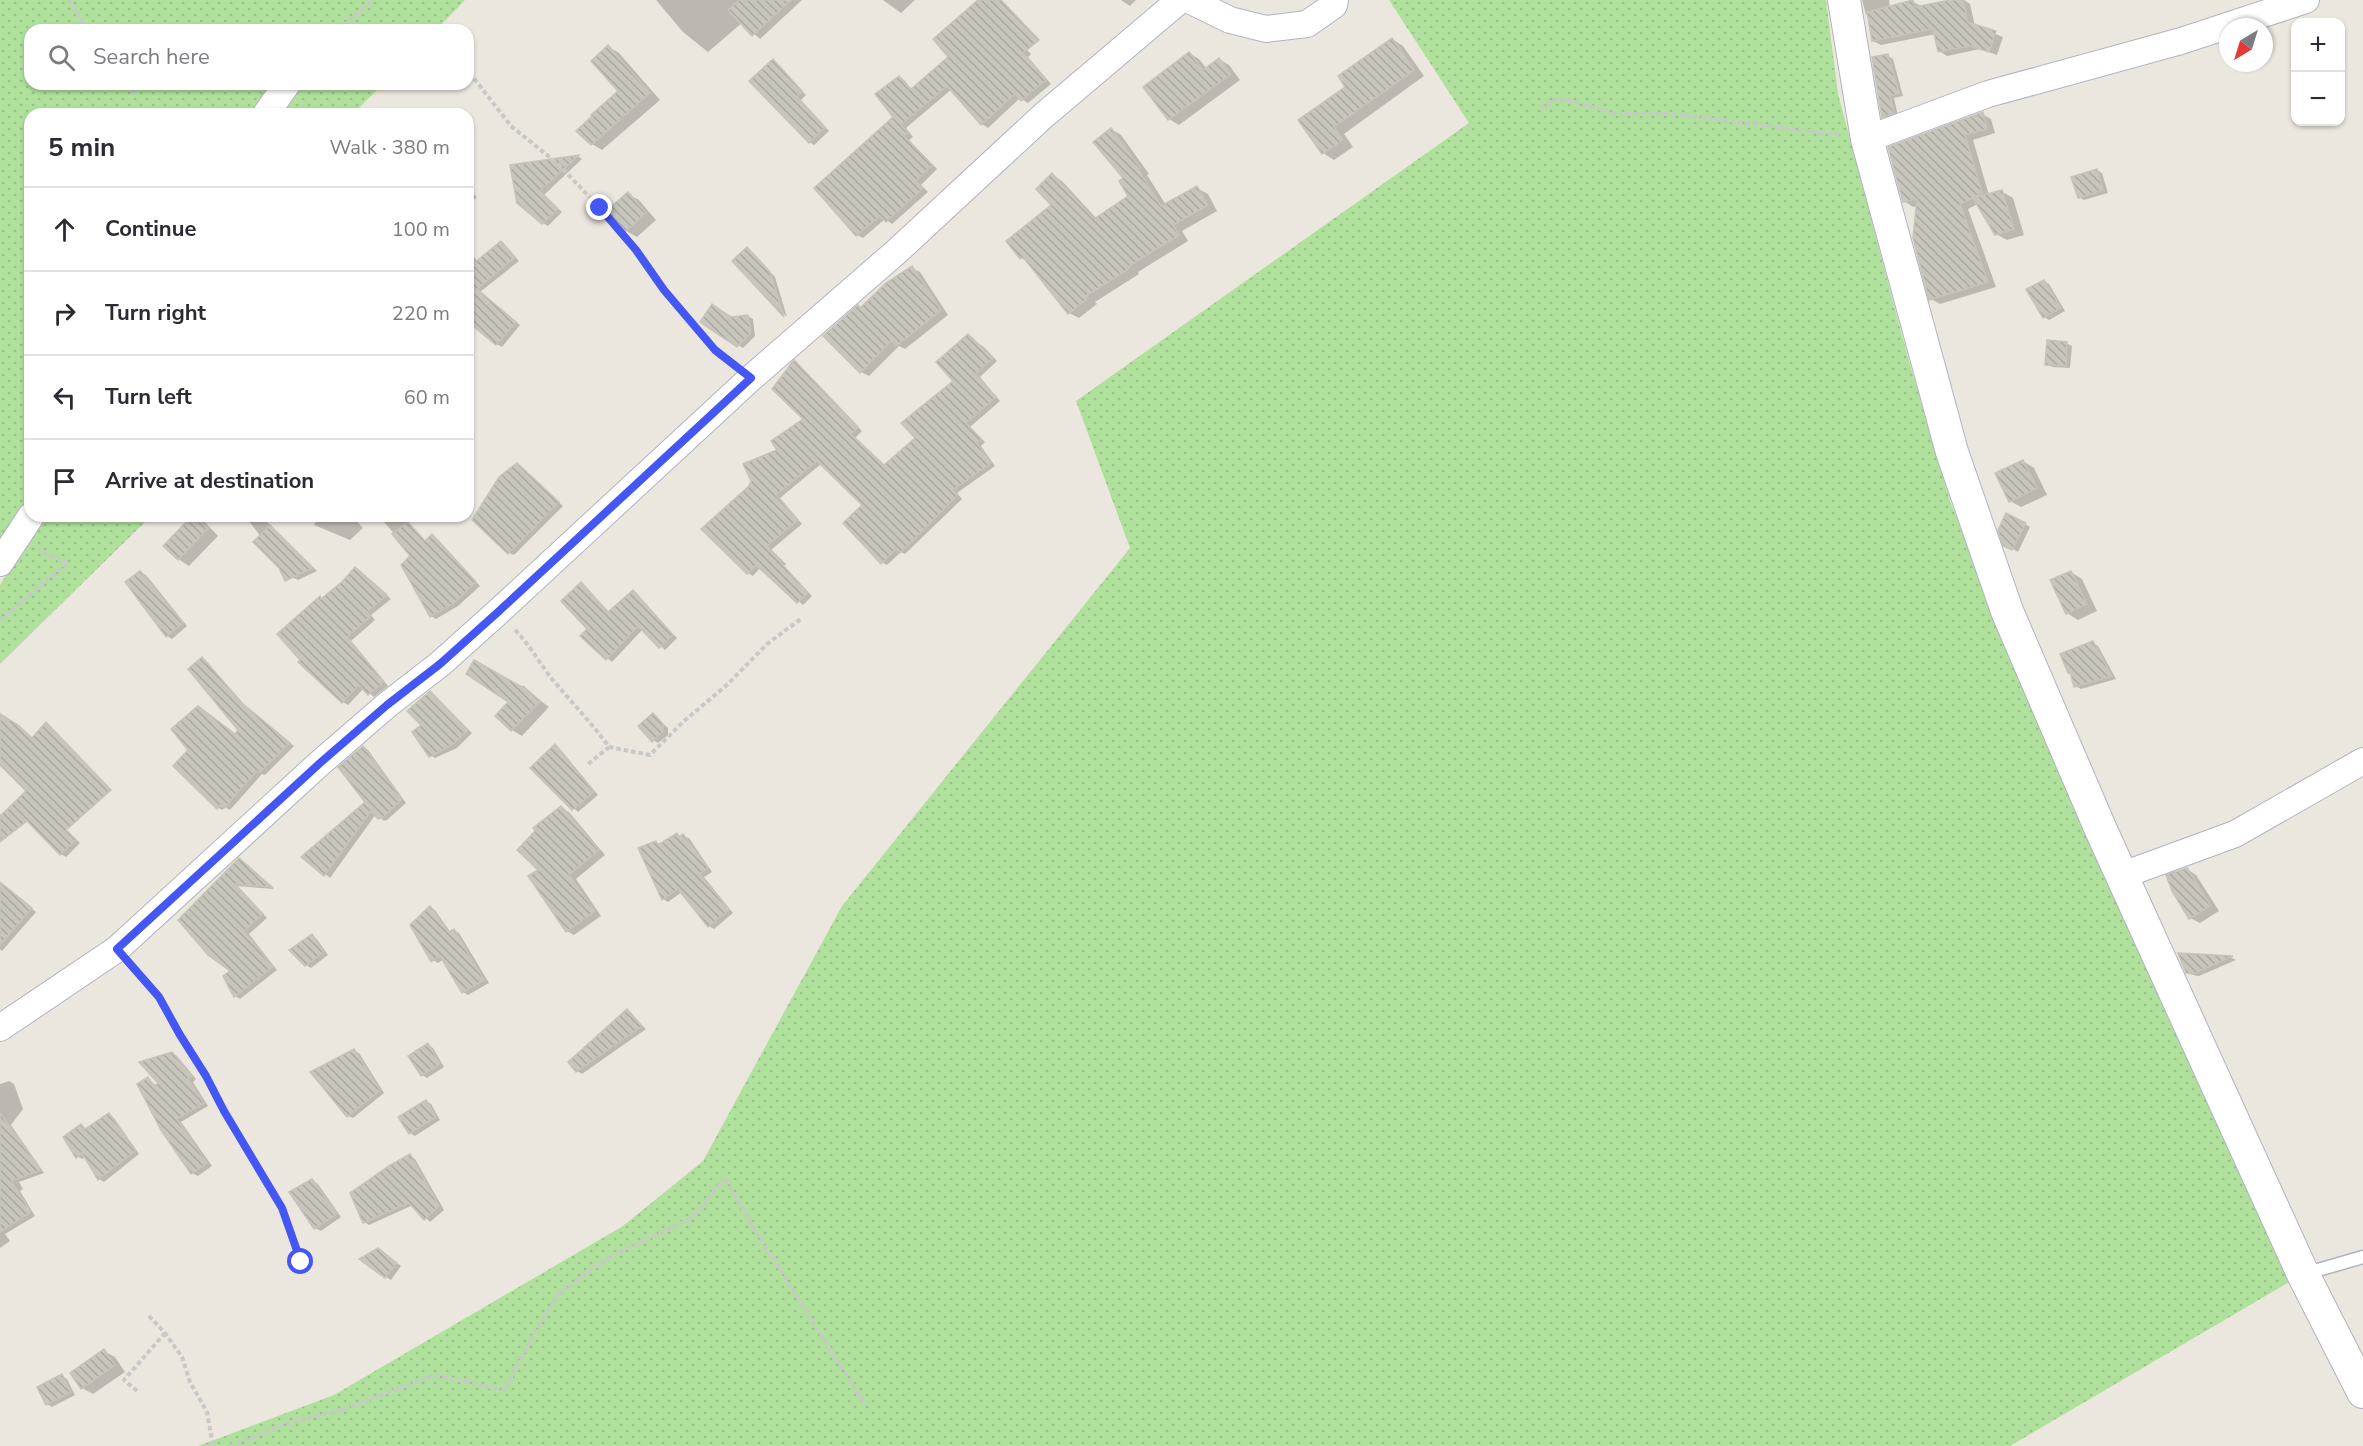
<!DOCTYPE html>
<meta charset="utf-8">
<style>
:root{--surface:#fff;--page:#f2f2f3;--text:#2b2b33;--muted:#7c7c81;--line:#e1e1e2}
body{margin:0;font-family:"Nunito Sans",sans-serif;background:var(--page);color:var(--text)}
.controls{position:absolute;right:18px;top:18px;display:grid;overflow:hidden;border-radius:12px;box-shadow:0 2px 4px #0004}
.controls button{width:54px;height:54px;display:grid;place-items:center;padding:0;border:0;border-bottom:2px solid var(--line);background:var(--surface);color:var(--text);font:30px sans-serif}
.compass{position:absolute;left:2219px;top:18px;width:54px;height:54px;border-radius:50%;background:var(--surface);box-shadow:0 2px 4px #0004;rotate:218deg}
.stop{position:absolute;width:18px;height:18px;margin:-14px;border:4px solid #4457f4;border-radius:50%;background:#fff}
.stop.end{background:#4457f4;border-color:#fff;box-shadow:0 2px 6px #0008}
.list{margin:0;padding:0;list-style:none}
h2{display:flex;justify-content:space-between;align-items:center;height:78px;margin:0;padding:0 24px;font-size:26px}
h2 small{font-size:20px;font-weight:400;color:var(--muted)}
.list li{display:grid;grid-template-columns:39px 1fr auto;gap:18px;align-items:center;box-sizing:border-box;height:84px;padding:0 24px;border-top:2px solid var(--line)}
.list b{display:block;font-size:22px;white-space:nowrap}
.list em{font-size:20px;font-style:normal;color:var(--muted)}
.icon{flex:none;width:33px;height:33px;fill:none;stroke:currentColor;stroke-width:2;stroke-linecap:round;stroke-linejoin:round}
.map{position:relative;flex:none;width:2363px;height:1446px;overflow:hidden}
.search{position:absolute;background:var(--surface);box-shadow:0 2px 4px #0004;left:24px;top:24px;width:450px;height:66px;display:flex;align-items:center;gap:15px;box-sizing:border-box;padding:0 21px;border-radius:18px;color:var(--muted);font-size:22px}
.panel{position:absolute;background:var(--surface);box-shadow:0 2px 4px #0004;left:24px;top:108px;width:450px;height:414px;border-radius:18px}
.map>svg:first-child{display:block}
.grass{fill:url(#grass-dots)}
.shadow{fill:#0003}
.building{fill:url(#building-back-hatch);stroke:#c8c3b8;stroke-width:1.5}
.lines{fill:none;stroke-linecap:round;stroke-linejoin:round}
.service-casing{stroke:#b1b3be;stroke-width:15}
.minor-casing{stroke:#b1b3be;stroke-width:28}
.tertiary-casing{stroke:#b1b3be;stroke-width:34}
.path{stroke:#c8c8c8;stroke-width:4;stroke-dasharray:4.5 3;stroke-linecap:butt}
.service{stroke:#fff;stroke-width:12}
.minor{stroke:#fff;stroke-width:26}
.tertiary{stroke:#fff;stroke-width:32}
.route{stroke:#4457f4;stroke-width:8}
</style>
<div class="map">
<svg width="2363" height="1446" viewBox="0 0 2363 1446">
<defs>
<pattern id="grass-dots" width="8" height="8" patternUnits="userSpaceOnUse" patternTransform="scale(1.5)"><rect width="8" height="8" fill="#afe19c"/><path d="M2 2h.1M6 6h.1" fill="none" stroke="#97c187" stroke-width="1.8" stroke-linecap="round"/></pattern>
<pattern id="building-back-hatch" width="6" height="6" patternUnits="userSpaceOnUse" patternTransform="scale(1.5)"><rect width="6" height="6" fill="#c8c5bc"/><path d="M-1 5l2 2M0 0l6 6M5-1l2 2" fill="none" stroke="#aca9a2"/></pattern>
</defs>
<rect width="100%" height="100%" fill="#ece7de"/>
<!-- grass -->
<path class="grass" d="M0,0H465L436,30H30V84H383L353,114H30V516H148L145,522L0,664V585L10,568L0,562Z
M1389,0H1826L1838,94L1907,354L1950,501L2028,696L2303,1274L2010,1446H198L334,1395L623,1226L703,1161L842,906L1130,548L1076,401L1469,123Z"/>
<!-- shadow -->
<path class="shadow" d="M656,0H802L760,39L742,23L708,52L683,32Z
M883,0H915L901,13Z
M1121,0H1136L1130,6Z
M1862,0H1889L1890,8L1913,2L1921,6L1964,0L1970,4L1975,26L2003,37L1997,55L1980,49L1947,56L1939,51L1936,34L1881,45L1873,41L1869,16L1866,15Z
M984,4L1031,54L1028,57L1051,84L1028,103L1020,98L988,128L982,124L952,89L906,128L913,137L909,140L937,169L921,185L928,192L892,224L885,219L863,238L857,235L816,188L895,117L900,77L905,81L912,90L950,58Z
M1392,39L1403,46L1424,76L1344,134L1353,147L1334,160L1323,153L1347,87Z
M609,47L619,53L660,100L602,150L592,144L620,92Z
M1189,53L1199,59L1207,69L1219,59L1229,65L1240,80L1179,125L1169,119Z
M1888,56L1893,59L1903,96L1894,98L1898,116L1888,119L1883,117Z
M774,61L806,95L801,100L829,131L814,145L809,142Z
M1982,114L1991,119L1995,133L1973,140L1989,195L2001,191L2013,198L2024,235L2007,240L1996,234L1978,204L1968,209L1996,287L1940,304L1931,299L1917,206L1913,207L1904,201Z
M1111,129L1121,135L1149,174L1147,175L1166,205L1197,188L1208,194L1217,211L1182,231L1188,241L1138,272L1139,274L1095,302L1097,304L1079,318L1069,313L1029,262L1021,258L1054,205L1052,175L1062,181L1097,219L1130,197Z
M578,156L582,159L544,195L562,212L548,226L543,223L512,166Z
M2097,170L2102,173L2108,193L2084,200L2079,197Z
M468,189L477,197L468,205Z
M628,194L639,200L656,220L637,237L626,231Z
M502,242L519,261L480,292L520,325L502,347L497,344L468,310V250L478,262Z
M748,249L775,277L787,317L734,261Z
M912,268L920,272L948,315L905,349L899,346L869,376L861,372V309Z
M2044,281L2049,284L2065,311L2049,320L2044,317Z
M748,316L753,319L755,336L743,348L738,345L732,318Z
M968,336L985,348L997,361L980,377L1000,401L970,427L985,442L981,446L995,466L957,493L962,499L905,554L901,552L887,565L882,562L864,505L821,464L780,498L802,524L771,550L786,564L784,566L812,596L803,605L761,567L753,576L748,573L749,488L806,420L795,362L862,431L855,438L885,466L917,438L956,382Z
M2066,343L2072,346L2070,368L2052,367L2047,364Z
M2023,461L2034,468L2047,495L2021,507L2010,501Z
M522,468L563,506L514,555L509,553Z
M194,516L205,522L218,536L189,566L178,559Z
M252,516H261L317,571L298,580L292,577L248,520Z
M318,516H352L363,528L350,540L314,525Z
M379,516H403L426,542L432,536L437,539L480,586L458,606L436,619L431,616L413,556Z
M2025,524L2030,527L2018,552L2005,544Z
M141,572L146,575L187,626L172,639L167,636L127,583Z
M360,572L391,599L371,615L375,620L351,641L388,686L374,697L364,688L348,705L343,702L320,598L323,600Z
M2071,572L2082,579L2097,611L2078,620L2067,613Z
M581,584L609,612L633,592L677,638L665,650L643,629L612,662L582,636L589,629Z
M2093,643L2098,646L2116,679L2081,689L2075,686L2072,674L2069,672Z
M202,659L207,662L247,708L294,746L265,775L262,774L230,810L225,807L222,810L217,807L235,735L240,730Z
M524,688L549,707L522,736L512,730L497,716Z
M430,692L472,733L457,748L435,758L430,755L423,726Z
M653,715L668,728V735L658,743L653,740Z
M46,724L92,770L44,804L0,763V760L26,734L33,739Z
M555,746L560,749L598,795L578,812L532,768Z
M363,747L368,750L406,803L387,820L384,821L376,814L330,878L304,857L367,803Z
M562,808L569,812L605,855L576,879L601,916L574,935L567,931Z
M64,827L80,843L66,857L61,854Z
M677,835L689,838L712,872L704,877L733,913L714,929L709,926L682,892L668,902L663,899L656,842L661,845Z
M244,863L274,889L237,886L267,918L249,934L277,970L240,999L235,996L233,971L180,920Z
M2187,869L2196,875L2219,911L2200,923L2190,918Z
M0,883L36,912L2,951L0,949Z
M430,908L435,910L451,933L454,930L459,933L489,983L468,995L463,992L444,959L438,963L433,960Z
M312,936L317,939L328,955L311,968L306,965Z
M2181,955L2232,958L2236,960L2199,976L2193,975L2187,972Z
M627,1011L646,1029L582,1074L577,1071Z
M428,1045L433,1048L444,1067L427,1078L422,1075Z
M354,1051L359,1053L384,1093L353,1118L348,1116Z
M172,1053L177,1056L196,1079L193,1082L208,1106L181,1122L212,1166L198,1176L192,1173L148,1079L156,1086L161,1084Z
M9,1081L14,1084L23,1109L11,1125L44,1173L19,1182L23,1189L20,1191L35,1216L5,1234L10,1241L0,1248V1084Z
M426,1101L431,1104L440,1120L415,1136L410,1133Z
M109,1115L114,1118L139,1154L104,1182L99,1179L86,1156L82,1159L77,1156L81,1125L87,1130Z
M410,1156L415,1159L444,1210L430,1222L413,1205L369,1225L364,1222Z
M312,1181L318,1184L341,1217L321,1231L315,1228Z
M384,1253L401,1266L391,1280L386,1277Z
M104,1351L115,1357L125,1372L93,1394L82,1388Z
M62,1376L67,1379L75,1395L52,1407L47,1404Z"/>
<!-- building -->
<path class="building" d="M739,0H791L752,36L728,10Z
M978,0H1001L1039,40L1023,53L1046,80L1021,101L1015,94L981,125L947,86L901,125L908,133L904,136L932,165L916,181L923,188L886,222L880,216L856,236L814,188L893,117L875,94L899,76L910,90L948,57L933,39Z
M1913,0L1915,7L1950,0H1963L1968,22L1996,31L1989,52L1971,46L1938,52L1933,29L1872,41L1867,12Z
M1392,38L1414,70L1334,127L1343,140L1322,154L1298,120L1345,87L1338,76Z
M608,45L650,93L591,145L576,131L592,116L591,115L618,91L591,61Z
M1189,52L1203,70L1219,58L1231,74L1168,120L1143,87Z
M1888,54L1899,93L1890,96L1894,113L1882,118L1872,57Z
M773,59L802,91L797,97L825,127L809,143L749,81Z
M1983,112L1987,129L1965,135L1982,193L1960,204L1988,282L1929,300L1913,238L1917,199L1903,202L1888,147Z
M1111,128L1140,168L1138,169L1161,206L1197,186L1208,205L1173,225L1179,235L1129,266L1130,268L1086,296L1088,298L1068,314L1023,257L1020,259L1006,241L1051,205L1036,189L1052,173L1094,219L1128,196L1119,181L1123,178L1093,142Z
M579,155L540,191L558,209L542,224L517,203L510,165Z
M2097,169L2103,190L2078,198L2071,177Z
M2002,190L2014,229L1995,235L1973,198Z
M628,192L646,213L625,232L606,211Z
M501,241L515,257L477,289L516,322L496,345L468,322V268Z
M747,247L770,272L784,317L732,261Z
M912,266L941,310L896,346L892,340L860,373L823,336L858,305L860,308L886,283Z
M2044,280L2061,308L2043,318L2026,289Z
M712,304L731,317L748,315L751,333L737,347L700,322Z
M968,334L993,358L975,374L996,397L966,423L981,439L977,443L991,463L953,490L958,495L900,553L896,549L881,564L843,523L862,505L817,461L776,495L798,520L767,546L782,561L780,562L808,593L797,603L756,565L747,574L701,529L748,487L751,481L743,464L777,450L771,441L803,419L772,389L794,360L858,427L851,434L884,465L915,438L901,423L953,381L936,362Z
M2047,340L2067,342L2066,366L2045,365Z
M2023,460L2037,488L2009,502L1995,473Z
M517,463L559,502L508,554L472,520L499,477Z
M2006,513L2026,523L2012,550L2003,546L1998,530Z
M192,516H195L208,528L178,560L163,546Z
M408,522L425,541L432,534L476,582L453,604L430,617L401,565L410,556L392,534Z
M270,525L313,568L285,581L279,568L253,542Z
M355,567L387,595L367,612L371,616L347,637L384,682L368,695L359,685L342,703L298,662L300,660L277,634L320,596L321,599L343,581Z
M140,571L183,623L166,637L125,582Z
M2071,571L2087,604L2066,614L2050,580Z
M581,582L608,612L633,590L673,635L659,648L638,626L606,660L580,636L587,629L561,601Z
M2093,641L2112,676L2074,687L2070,672L2068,673L2060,654Z
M202,657L242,703L290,743L259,773L257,771L224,808L220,805L217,809L173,766L188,750L171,729L198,706L235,734L238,730L188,669Z
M474,660L522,687L523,686L540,701L511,731L495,716L508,702L466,674Z
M430,691L468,730L452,745L429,757L412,732L421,725L407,711Z
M653,713L663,724V732L652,742L638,726Z
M0,714L18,725L32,738L46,722L111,790L66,830L76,840L60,855L27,821L0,842V816L26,791L0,765Z
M555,744L594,792L572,810L530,768Z
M363,746L402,799L382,818L378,819L371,811L324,876L301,857L365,802L338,767Z
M561,806L599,850L569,875L595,911L566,932L528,876L538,870L517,850L535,831L533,828Z
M677,833L679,837L683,834L708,868L700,874L729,910L708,927L678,889L662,900L638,848L656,841L658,845Z
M239,858L272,887L235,884L263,914L244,931L273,967L234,997L223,976L230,971L208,955L178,920Z
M2187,868L2211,906L2189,919L2172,891L2166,875Z
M0,882L32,908L0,945Z
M430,906L449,932L454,929L484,980L462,993L440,956L431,962L410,925Z
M312,934L324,952L305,966L289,950Z
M2178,953L2233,956L2193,974L2186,973Z
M627,1009L642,1026L576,1072L568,1062Z
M428,1043L440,1064L421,1076L408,1056Z
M354,1049L380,1090L347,1117L310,1072Z
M172,1052L192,1076L188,1079L204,1103L177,1119L207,1163L191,1174L161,1130L137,1084L148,1077L154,1086L158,1083L139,1062Z
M426,1100L436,1117L409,1134L398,1117Z
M0,1113L41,1170L11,1181L31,1212L0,1232Z
M109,1113L135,1151L98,1180L82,1153L76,1158L63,1137L81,1124L85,1129Z
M410,1154L439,1206L424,1220L409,1203L363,1223L350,1193L389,1166Z
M312,1179L337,1214L314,1229L289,1192Z
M378,1248L397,1263L385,1278L359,1259Z
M104,1349L115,1365L81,1389L70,1373Z
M62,1374L71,1392L46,1405L37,1387Z"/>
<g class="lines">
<!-- service casing -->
<g class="service-casing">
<path id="service" d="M2304,1274L2363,1257"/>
</g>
<!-- minor casing -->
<g class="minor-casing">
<path id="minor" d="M1189,0L1230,20L1266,29L1307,24L1334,5L1335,0
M266,114L287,84
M1867,139L1988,94L2181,41L2306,0
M0,563L31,516
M2123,875L2235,834L2363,761
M0,1028L117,949L320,763L387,705L440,664L498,612L751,378L895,253L1043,116L1180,0"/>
</g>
<!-- tertiary casing -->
<g class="tertiary-casing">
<path id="tertiary" d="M1844,0L1867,139L1952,452L2007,611L2101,830L2303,1274L2363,1392"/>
</g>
<!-- path -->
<path class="path" d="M69,0L87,30
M338,30L373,0
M468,75L473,77L511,126L557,163L600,208L636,250L664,290L715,350L731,363
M127,84L135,95
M1541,108L1558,98L1620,114H1673L1840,135
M0,620L68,563L38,550
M515,630C530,645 539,663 552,679C571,702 592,723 609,747L587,765
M609,747L650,755L683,722L728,684L767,644L802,618
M133,967L159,997L180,1035L206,1076L224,1111L282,1208L301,1262
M149,1316L165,1333L182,1357L190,1382L207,1412L213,1446
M137,1391L124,1380L165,1333
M230,1446L288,1423L345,1409L434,1375L504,1390L534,1333L561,1291L613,1255L692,1218L725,1178L755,1230L865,1405"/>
<!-- service -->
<use href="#service" class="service"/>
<!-- minor -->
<use href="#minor" class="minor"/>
<!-- tertiary -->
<use href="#tertiary" class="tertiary"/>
</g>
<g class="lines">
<!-- route -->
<path class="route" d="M301,1262L282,1208L224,1111L206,1076L180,1035L159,997L117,949L320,763L387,705L440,664L498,612L751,378L715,350L664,290L636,250L600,208"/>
</g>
</svg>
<div class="controls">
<button>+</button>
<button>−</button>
</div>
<svg class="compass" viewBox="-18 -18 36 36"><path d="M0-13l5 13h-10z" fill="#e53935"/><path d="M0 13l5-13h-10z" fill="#7c7c81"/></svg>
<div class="stop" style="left:301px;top:1262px"></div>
<div class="stop end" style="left:600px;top:208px"></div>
<div class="search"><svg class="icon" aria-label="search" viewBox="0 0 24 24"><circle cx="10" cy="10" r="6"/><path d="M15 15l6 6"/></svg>Search here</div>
<section class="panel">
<h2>5 min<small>Walk · 380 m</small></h2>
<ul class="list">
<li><svg class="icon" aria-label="ahead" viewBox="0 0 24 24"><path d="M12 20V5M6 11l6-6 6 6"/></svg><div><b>Continue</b></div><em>100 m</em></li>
<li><svg class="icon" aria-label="right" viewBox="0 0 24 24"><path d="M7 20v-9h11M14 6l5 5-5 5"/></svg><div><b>Turn right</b></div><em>220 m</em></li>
<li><svg class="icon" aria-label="left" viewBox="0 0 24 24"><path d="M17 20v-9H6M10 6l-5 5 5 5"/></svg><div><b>Turn left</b></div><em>60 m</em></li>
<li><svg class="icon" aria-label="arrive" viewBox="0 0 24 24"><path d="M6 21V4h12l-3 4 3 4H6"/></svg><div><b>Arrive at destination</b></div></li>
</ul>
</section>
</div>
